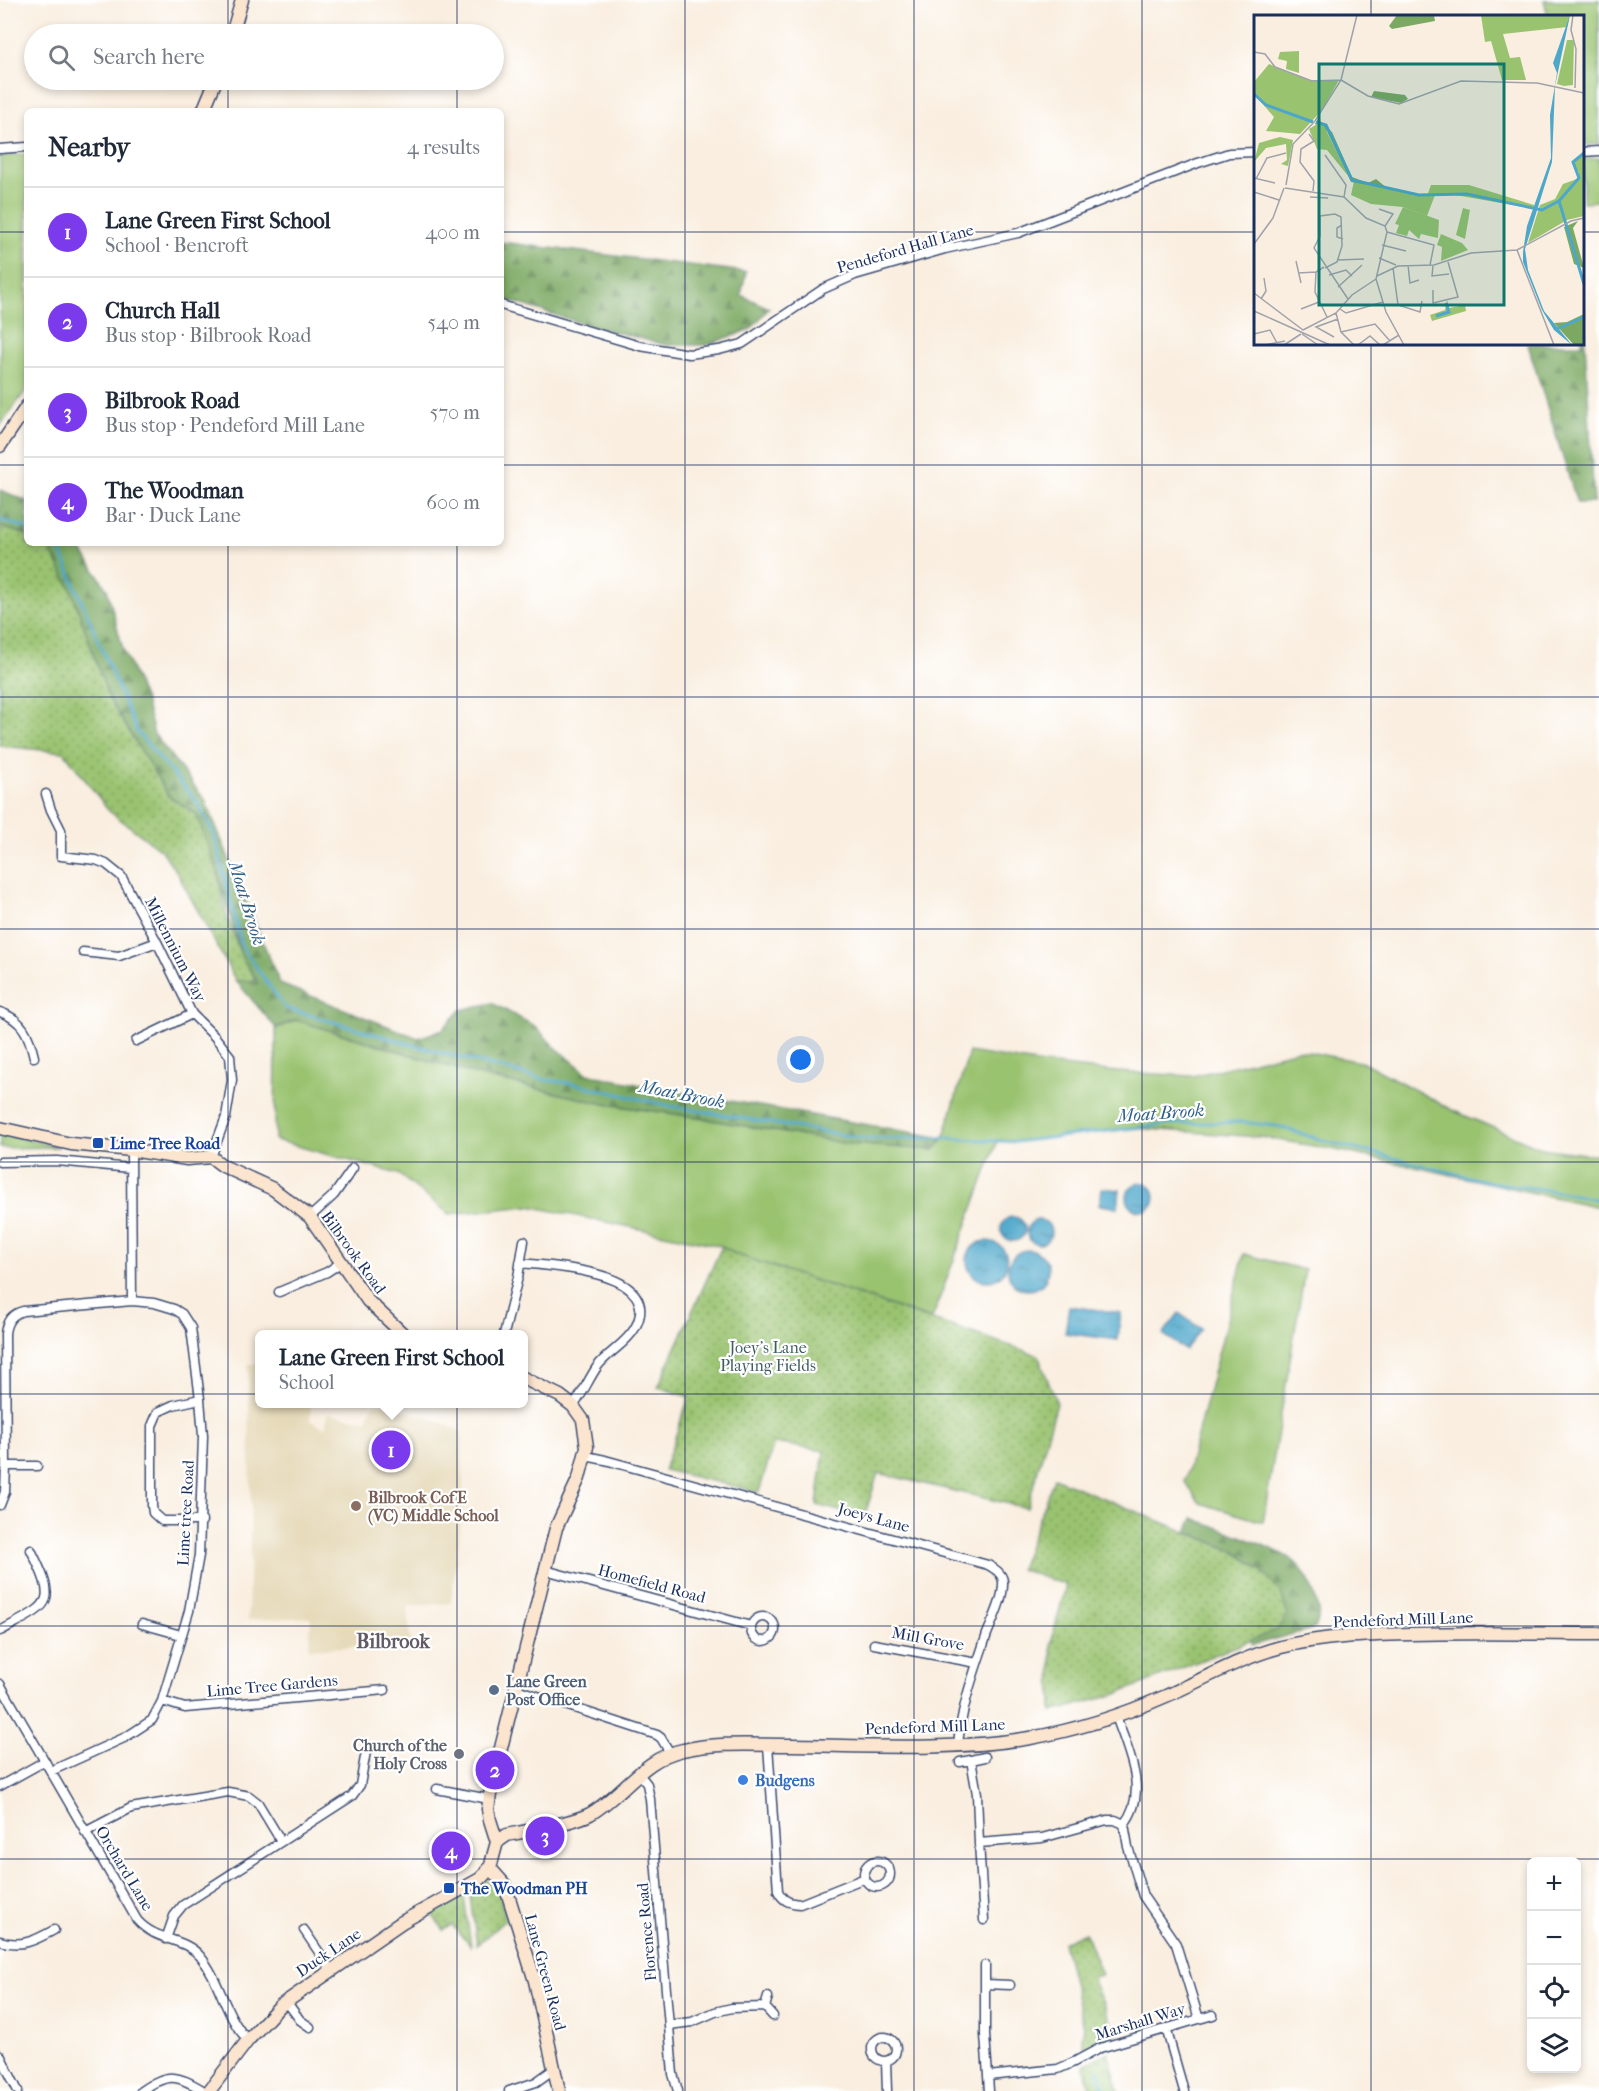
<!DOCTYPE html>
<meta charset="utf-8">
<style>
:root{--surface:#fff;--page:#f2f2f3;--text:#1f2937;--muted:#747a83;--line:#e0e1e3;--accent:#7c3aed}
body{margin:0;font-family:"IM FELL French Canon",serif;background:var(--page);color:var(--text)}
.controls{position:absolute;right:18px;bottom:18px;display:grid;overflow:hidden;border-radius:9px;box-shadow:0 3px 9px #0003}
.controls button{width:54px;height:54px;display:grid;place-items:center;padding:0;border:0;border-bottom:2px solid var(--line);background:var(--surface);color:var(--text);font:30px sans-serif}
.you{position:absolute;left:801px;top:1060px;width:21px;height:21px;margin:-15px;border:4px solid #fff;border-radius:50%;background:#1a73e8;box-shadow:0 0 0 9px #1a73e833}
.badge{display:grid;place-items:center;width:39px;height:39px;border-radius:50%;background:var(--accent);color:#fff;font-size:20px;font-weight:700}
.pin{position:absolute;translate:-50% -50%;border:3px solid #fff;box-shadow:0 2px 6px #0006}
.popup{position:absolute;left:255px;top:1330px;width:273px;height:78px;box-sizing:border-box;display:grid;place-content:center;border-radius:9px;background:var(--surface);filter:drop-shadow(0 2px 4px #0005);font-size:20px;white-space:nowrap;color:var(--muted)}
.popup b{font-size:22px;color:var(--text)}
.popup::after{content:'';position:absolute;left:50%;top:100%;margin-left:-12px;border:12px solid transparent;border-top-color:var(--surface)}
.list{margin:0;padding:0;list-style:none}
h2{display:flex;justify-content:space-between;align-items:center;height:78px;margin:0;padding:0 24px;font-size:26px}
h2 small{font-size:20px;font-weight:400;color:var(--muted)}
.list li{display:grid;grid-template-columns:39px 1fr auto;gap:18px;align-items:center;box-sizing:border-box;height:90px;padding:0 24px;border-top:2px solid var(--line)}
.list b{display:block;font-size:22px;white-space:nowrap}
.list p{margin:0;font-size:20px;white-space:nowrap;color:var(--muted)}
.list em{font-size:20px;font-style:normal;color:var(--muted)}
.icon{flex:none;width:33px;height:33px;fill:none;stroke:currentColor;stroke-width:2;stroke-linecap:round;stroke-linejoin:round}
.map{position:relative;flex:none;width:1599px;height:2091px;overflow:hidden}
.search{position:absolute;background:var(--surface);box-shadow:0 3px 9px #0003;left:24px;top:24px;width:480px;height:66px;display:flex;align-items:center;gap:15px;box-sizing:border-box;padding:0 21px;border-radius:33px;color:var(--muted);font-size:22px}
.panel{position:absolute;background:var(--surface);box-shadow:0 3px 9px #0003;left:24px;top:108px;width:480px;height:438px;border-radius:9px}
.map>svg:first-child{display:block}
.built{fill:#e6daba}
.green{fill:#9ac370;stroke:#5a7967;stroke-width:1.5}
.forest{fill:url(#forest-firs);stroke:#4b6c60;stroke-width:1.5}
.park{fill:url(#park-dots);stroke:#5a7967;stroke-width:1.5}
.water{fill:url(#water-ripples);stroke:#346b94;stroke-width:1.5}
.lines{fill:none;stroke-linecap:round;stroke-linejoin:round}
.stream{stroke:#4da7ca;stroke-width:3}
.street-casing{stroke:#3c4c71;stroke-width:11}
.secondary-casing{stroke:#3c4c71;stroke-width:15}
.street{stroke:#fff;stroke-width:8}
.secondary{stroke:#fce5cf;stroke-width:12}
.grid{fill:none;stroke:#1b2f5e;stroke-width:1.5;stroke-opacity:0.55}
.transit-dot{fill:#1a4fb4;stroke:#fff;stroke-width:2}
.education-dot{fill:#8d6e63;stroke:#fff;stroke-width:2}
.service-dot{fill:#5c6f8a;stroke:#fff;stroke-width:2}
.worship-dot{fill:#6b7280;stroke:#fff;stroke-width:2}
.shop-dot{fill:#3f7fe0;stroke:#fff;stroke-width:2}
.labels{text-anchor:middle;stroke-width:4.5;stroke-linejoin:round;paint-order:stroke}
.street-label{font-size:16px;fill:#1b2f5e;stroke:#fff}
.transit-label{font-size:16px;font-weight:bold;fill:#164399;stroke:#fff;text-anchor:start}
.park-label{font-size:16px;fill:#415b63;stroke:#fff}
.education-label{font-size:16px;font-weight:bold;fill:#785e54;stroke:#fff;text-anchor:start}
.service-label{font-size:16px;font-weight:bold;fill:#4e5e75;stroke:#fff;text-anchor:start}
.worship-label{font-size:16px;font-weight:bold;fill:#5b616d;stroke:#fff;text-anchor:end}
.shop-label{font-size:16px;font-weight:bold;fill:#366cbe;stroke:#fff;text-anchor:start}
.water-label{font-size:18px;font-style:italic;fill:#2f5f89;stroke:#fff}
.quarter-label{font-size:20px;font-weight:bold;fill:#615b66;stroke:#fff}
.inset-river{fill:none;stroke:#4da7ca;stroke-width:3}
.inset-road{fill:none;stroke:#a0a2ab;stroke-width:1.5}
.view{fill:#0f766e;fill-opacity:0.15;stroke:#0f766e;stroke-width:3}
.inset-edge{fill:none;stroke:#1b2f5e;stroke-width:3}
</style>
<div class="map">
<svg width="1599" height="2091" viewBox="0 0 1599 2091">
<defs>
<pattern id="forest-firs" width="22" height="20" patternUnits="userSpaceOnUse" patternTransform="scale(1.5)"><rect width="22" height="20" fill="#7ba962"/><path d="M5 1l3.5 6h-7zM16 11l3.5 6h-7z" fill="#648a54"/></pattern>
<pattern id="park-dots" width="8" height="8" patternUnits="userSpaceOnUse" patternTransform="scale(1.5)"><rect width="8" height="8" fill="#9ac370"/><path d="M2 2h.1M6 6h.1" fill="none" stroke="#7d9f5f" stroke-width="1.8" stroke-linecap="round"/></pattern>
<pattern id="water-ripples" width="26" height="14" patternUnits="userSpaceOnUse" patternTransform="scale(1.5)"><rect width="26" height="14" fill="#4da7ca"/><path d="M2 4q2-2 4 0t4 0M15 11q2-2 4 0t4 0" fill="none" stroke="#3f88a7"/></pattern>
</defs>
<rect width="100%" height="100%" fill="#fff"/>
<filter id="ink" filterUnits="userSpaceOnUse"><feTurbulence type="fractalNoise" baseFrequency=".0167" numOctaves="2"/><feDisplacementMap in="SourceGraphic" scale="12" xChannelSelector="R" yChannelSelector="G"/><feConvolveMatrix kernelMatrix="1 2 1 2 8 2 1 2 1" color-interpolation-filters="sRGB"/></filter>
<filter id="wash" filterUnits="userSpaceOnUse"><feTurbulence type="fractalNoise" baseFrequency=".008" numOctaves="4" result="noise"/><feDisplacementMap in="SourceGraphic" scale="24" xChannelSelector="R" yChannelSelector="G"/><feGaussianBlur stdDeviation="1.35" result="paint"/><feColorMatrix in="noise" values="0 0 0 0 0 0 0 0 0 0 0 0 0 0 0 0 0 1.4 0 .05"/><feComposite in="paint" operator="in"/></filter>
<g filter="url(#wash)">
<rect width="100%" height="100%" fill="#f9eedf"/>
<!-- built -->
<path class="built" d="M248,1364H259V1404H311L310,1420L325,1428L328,1413L366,1420L374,1404H388L405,1411L428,1417L462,1432L463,1507L451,1603L407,1606L411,1643L309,1649L311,1617L248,1620L251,1506Z"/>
<!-- green -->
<path class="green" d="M1544,0H1599V144L1584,145L1583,140L1582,16H1548Z
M27,154V389L0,426V156Z
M1599,158V201L1583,202V159Z
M296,1020L481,1076L605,1104L689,1116L848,1144L934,1150L944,1137L969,1052L1036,1063L1117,1072L1193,1076L1298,1050L1365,1063L1454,1111L1541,1148L1599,1156V1207L1332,1149L1259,1137L1134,1128L1016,1142L998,1140L932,1319L735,1254L722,1246L529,1206L449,1214L398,1174L275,1140L276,1028Z
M0,1133L59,1147L0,1148Z
M1244,1254L1305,1270L1263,1522L1200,1503L1185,1482Z"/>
<!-- forest -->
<path class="forest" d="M501,242L746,272L741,295L769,308L751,329L707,345H666L577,322L501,298Z
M1583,304L1594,503H1577L1528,345V344H1582Z
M0,490L27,501V535L0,527Z
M46,543H77L107,589L123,649L145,700L154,734L205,800L280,984L418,1038L442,1030L461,1010L492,1003L535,1026L554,1046L588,1074L661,1089L944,1138L934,1150L848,1144L689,1116L605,1104L481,1076L296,1020L276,1028L236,981L256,979L242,958L217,870L196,814L169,797L109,699L70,587Z
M1193,1518C1216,1528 1283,1549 1298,1565C1307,1574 1311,1585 1315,1597C1318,1609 1321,1617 1315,1628L1253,1645L1249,1639L1277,1630L1261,1570L1234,1551L1187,1532Z"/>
<!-- park -->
<path class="park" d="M0,527L27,535V543H46L70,587L109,699L169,797L196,814L217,870L226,914L242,958L256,980L236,981L176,871L162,851L109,811L64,752L0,746Z
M722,1246L735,1254L1038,1355L1057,1403L1027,1508L878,1473L864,1518L817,1505L824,1451L774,1443L759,1492L664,1470L689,1397L658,1387Z
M1054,1478L1233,1551L1261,1570L1281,1593L1287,1614L1277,1630L1117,1694L1052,1712L1051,1643L1066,1585L1020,1569Z
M486,1880L498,1887L506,1919L477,1945L469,1890Z
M463,1890L471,1946L452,1925L444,1930L430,1912Z
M1085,1932L1102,1975L1093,1977L1094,1983L1117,2035L1084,2048L1082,2038L1084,2027L1063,1942Z
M1108,2052L1119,2091H1091L1084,2065Z"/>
<!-- water -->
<path class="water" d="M1127 1197a14 14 0 1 1 28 0a14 14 0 1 1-28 0Z
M1102,1188L1120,1190L1118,1208L1099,1205Z
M1001 1229a12 12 0 1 1 24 0a12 12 0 1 1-24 0Z
M1027 1232a12 12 0 1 1 24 0a12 12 0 1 1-24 0Z
M967 1261a20 20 0 1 1 40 0a20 20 0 1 1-40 0Z
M1008 1270a20 20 0 1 1 40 0a20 20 0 1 1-40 0Z
M1069,1306L1121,1313L1118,1340L1065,1333Z
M1179,1313L1201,1329L1185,1350L1163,1334Z"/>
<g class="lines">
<!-- stream -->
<path class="stream" d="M0,520L27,528
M57,543L137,732L198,803L214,834L242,947L285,1008L420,1047L546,1080L576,1084L670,1106L866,1139L944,1138L1016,1142L1167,1124L1241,1122L1276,1126L1328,1142L1489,1182L1561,1192L1599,1200
M1098,2071L1105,2091"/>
</g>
</g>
<g filter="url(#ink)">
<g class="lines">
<!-- street casing -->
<g class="street-casing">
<path id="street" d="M0,149L27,147
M1582,152L1599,151
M501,305L640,346L689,354L719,350L742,344L823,289L855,275L945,249L1018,233L1198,163L1229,153L1256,152
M46,794L51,810L61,830V856L96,860L106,864L121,876L157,942L192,1014L215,1037L230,1056L232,1080L226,1117L211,1157
M83,952L119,956L157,942
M0,1012C23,1020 29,1035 34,1057
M136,1041L192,1014
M131,1150L132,1301
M0,1162L57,1161L130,1168
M310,1217L334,1195L353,1168
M520,1263C551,1266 666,1271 635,1328C626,1344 608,1352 597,1367C588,1380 583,1394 573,1406
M279,1292L327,1272L342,1262
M504,1334L518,1277L524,1241
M200,1399L173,1405L158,1412L152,1426V1506L153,1513L162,1521H202
M586,1456L605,1460L988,1565C995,1569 1002,1573 1003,1581C1004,1598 993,1619 987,1634C975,1670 961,1707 958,1745
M6,1466H37
M0,1505L5,1492L6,1466L5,1334C6,1322 11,1314 23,1311L132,1301L154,1303L174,1309L182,1314L191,1328L200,1399L203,1436L199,1555L189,1611L162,1701L152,1720L126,1737L51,1771
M545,1570L751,1626
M751 1629a12 12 0 1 1 24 0a12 12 0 1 1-24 0Z
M142,1624L181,1635
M0,1631C50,1604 59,1606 31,1550
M874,1644L977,1663
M0,1684L137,1920C156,1942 184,1937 200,1956C221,1981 224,2016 248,2040
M516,1689L657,1735L661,1738L670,1753
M162,1701L185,1708L385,1690
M768,1745L778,1891C783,1901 789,1903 800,1904L865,1878
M985,1757L971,1760L977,1794L979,1843L1042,1838L1107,1820H1115L1124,1824
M960,1762L971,1760
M638,1773L647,1784L650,1799L673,2074L678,2091
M0,1786L45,1761
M437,1789L489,1799
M85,1832L131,1808L228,1792L249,1796L258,1803L281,1841
M979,1843L984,1920
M864 1874a13 13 0 1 1 26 0a13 13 0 1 1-26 0Z
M304,1930L331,1970
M166,1939L174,1916L183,1905L352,1796L360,1785L367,1746
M0,1941C21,1948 36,1940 54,1930
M985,1965V2035L988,2076L1058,2069L1074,2062L1100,2048L1199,2019L1176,1944L1143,1896L1128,1847L1124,1824C1150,1792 1127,1749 1116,1716
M985,1984L1010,1985
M286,2001L300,2020L310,2027
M765,2007L773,2016
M1199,2019L1213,2015
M669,2025L692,2022L715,2012L732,2008L765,2007L768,1997
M1166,2028L1184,2091
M872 2049a12 12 0 1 1 24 0a12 12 0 1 1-24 0Z
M0,2055L18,2091
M886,2061L887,2091
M988,2076L989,2091
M141,2091C168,2073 176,2074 204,2091
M509,2091L536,2082L554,2069"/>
</g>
<!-- secondary casing -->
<g class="secondary-casing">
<path id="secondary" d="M232,34L242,0
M203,111L216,80
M0,446L27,406
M0,1128L71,1144L131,1150L187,1159L211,1157L223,1166L273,1189L310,1217L368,1301L403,1334
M497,1842L507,1835C528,1831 573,1823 590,1814C623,1795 643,1758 683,1750C718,1742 755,1745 791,1745C870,1746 951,1751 1030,1738C1076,1730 1123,1715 1166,1696C1204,1679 1240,1658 1281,1647C1324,1636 1367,1635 1411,1634C1474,1632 1536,1634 1599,1634
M489,1867L505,1885L535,1981L559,2091
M209,2091L248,2040L280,2006L402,1922L480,1879L485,1874L491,1864L497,1842L490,1820L488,1809L491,1788L556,1528L579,1478L587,1447L583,1420L573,1406L560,1396L523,1378"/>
</g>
<!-- street -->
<use href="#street" class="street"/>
<!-- secondary -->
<use href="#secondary" class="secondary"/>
</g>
</g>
<!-- grid -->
<path class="grid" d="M228,0V34M457,0V34M685,0V2091M914,0V2091M1142,0V2091M1371,0V16M228,80V111M457,80V111M0,232H27M501,232H1256M1582,232H1599M1371,344V2091M0,465H27M501,465H1599M228,543V2091M457,543V2091M0,697H1599M0,929H1599M0,1162H1599M0,1394H1599M0,1626H1599M0,1859H1599"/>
<!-- markers -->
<g class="transit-dot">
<rect x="92" y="1137" width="12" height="12" rx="3"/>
<rect x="443" y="1882" width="12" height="12" rx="3"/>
</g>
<circle class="education-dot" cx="356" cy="1506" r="6"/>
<circle class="service-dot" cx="494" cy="1690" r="6"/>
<circle class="worship-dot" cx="459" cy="1754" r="6"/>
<circle class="shop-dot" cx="743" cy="1780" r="6"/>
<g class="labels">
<!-- street labels -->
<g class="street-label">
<text transform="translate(905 248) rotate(-16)" y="6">Pendeford Hall Lane</text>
<text transform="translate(176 949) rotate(63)" y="6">Millennium Way</text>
<text transform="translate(354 1252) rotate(54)" y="6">Bilbrook Road</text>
<text transform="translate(185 1513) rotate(-87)" y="6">Lime tree Road</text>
<text transform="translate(874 1517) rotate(15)" y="6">Joeys Lane</text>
<text transform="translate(652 1583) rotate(15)" y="6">Homefield Road</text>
<text transform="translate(1403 1619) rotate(-2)" y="6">Pendeford Mill Lane</text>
<text transform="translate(928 1638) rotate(10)" y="6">Mill Grove</text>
<text transform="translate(272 1685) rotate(-5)" y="6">Lime Tree Gardens</text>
<text transform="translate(935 1726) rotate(-2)" y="6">Pendeford Mill Lane</text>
<text transform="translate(125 1868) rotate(59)" y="6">Orchard Lane</text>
<text transform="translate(646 1932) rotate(-95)" y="6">Florence Road</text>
<text transform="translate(328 1952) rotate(-34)" y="6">Duck Lane</text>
<text transform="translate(546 1972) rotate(75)" y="6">Lane Green Road</text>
<text transform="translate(1140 2021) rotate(-17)" y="6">Marshall Way</text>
</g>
<!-- transit labels -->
<g class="transit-label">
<text x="110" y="1149">Lime Tree Road</text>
<text x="461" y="1894">The Woodman PH</text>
</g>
<!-- park labels -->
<g class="park-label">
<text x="768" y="1353">Joey's Lane<tspan x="768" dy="18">Playing Fields</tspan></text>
</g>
<!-- education labels -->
<g class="education-label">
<text x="368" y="1503">Bilbrook CofE<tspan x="368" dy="18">(VC) Middle School</tspan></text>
</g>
<!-- service labels -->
<g class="service-label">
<text x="506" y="1687">Lane Green<tspan x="506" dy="18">Post Office</tspan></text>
</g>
<!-- worship labels -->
<g class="worship-label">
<text x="447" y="1751">Church of the<tspan x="447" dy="18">Holy Cross</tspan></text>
</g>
<!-- shop labels -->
<g class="shop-label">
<text x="755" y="1786">Budgens</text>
</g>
<!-- water labels -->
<g class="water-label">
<text transform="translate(247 903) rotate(73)" y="6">Moat Brook</text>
<text transform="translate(682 1094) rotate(11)" y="6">Moat Brook</text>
<text transform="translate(1161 1113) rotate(-4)" y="6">Moat Brook</text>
</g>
<!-- quarter labels -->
<g class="quarter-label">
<text x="393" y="1648">Bilbrook</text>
</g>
</g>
<!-- overview -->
<g transform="translate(1254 15)">
<rect width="330" height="330" fill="#f9eedf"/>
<path d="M227,0H316L313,12L249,19L256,43L266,42L272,65H248L237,26L231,27ZM313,25H320L319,66V70L310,71L303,69ZM45,36V58L32,54L33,46L24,44L26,37ZM15,49L56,65H85L68,95L46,119L12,116L20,102L0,79V67ZM100,166L173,181L177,170H215L280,190V194L196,179L181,180L173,201L149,192L117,189L97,180ZM209,193L216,195L211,224L202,220Z" fill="#9ac370"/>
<path d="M143,0H180L181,6L138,14L135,11ZM120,76L151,80L154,84L147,88L117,82ZM64,104L78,117L98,162L114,168L122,164L133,173L174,180L97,167L73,116L61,109ZM324,206L319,213L330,253L320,249L310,212ZM330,299V330H320L300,308L313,307Z" fill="#7ba962"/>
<path d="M63,109L70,111L95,162L73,135L63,134L55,114ZM26,122L39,125L34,151L27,149L33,145L32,129L12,133L0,147L5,128ZM330,138V201L313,205L274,228L286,190L301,184L309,169L323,164L325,158L319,147ZM149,192L185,205L184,223L167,219L165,224L155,215L153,221L142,218L145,210L141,209ZM187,219L208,228L214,235L187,246L188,232L183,230ZM193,285L195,293L211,290L212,296L178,306L176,300L191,295Z" fill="#9ac370"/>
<path d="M316,0L301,71L298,147L271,234L274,255L290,296L318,330L300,315L288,295L269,247V237L273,211L297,143L296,100L303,58L299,48Z" fill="#4da7ca"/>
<path class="inset-river" d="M0,79L12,90L59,107M62,107L72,110L98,165L165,180L213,179L288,195L305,186L330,269M305,186L325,163L319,147L330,138M182,301L195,297L192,288M303,314L330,302"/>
<path class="inset-road" d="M319,0L317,15L322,34L321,73M0,37L11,39L21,52L58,66L87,65M87,65L114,81L145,89L207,66L283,68L330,78M55,119L60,126L47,134L46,147L60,166L59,176M71,140L92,170L90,182M0,163L21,168M2,164L13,143L32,138M32,170L39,129L61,106L87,65L103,0M31,173L90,182L112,203L131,211L133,217M0,177L25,185M56,182L74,183M125,194L139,199L131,211M81,199L66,201V221L60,233L94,284M88,210L83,213V222L89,224M133,217L122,264L132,297L150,330M133,217L180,230L176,250M0,229L19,203L30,173M128,230L152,236M263,235L300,330M125,243L142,250M84,245L110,244M42,246L47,268M154,250L156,268L165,265M179,251L178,261L195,259M70,252L62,257L61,277L73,302M71,253L83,247L88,231L87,202L81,199M139,253L144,290L166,297L168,286M44,258L62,257M75,260L92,255L98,261M123,261L144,251L180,250L217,238L263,235L317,206L330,203M84,272L108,250M179,275V288L204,282L194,247M0,278L49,315M7,284L12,276L10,263M47,294L65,287M86,294L92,298L129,287M0,296L76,330M82,298L87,317L100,330M49,315L82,298L98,280L122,264M87,317L121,309L136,326M0,319L16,315L23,328M48,319L64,330M80,322L62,312L84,304M11,330L31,326M30,330L47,319M104,330L116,321L126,330M129,330L145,320"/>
<path class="view" d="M65,49H250V290H65Z"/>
<rect width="330" height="330" class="inset-edge"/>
</g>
</svg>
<div class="controls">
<button>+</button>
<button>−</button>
<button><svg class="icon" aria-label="locate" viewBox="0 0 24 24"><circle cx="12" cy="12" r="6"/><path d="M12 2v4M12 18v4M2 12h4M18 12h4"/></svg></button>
<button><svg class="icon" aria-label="layers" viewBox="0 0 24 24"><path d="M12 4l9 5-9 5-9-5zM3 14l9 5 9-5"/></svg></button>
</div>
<div class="you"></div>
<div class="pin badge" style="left:391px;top:1450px">1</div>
<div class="popup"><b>Lane Green First School</b>School</div>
<div class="pin badge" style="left:495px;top:1770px">2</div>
<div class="pin badge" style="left:545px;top:1836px">3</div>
<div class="pin badge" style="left:451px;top:1851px">4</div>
<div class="search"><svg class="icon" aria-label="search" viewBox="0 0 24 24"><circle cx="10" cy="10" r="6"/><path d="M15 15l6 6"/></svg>Search here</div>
<section class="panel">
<h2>Nearby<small>4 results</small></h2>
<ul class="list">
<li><span class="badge">1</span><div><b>Lane Green First School</b><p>School · Bencroft</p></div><em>400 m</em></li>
<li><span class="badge">2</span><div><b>Church Hall</b><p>Bus stop · Bilbrook Road</p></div><em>540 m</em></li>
<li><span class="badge">3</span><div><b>Bilbrook Road</b><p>Bus stop · Pendeford Mill Lane</p></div><em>570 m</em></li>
<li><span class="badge">4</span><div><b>The Woodman</b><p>Bar · Duck Lane</p></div><em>600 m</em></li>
</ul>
</section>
</div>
